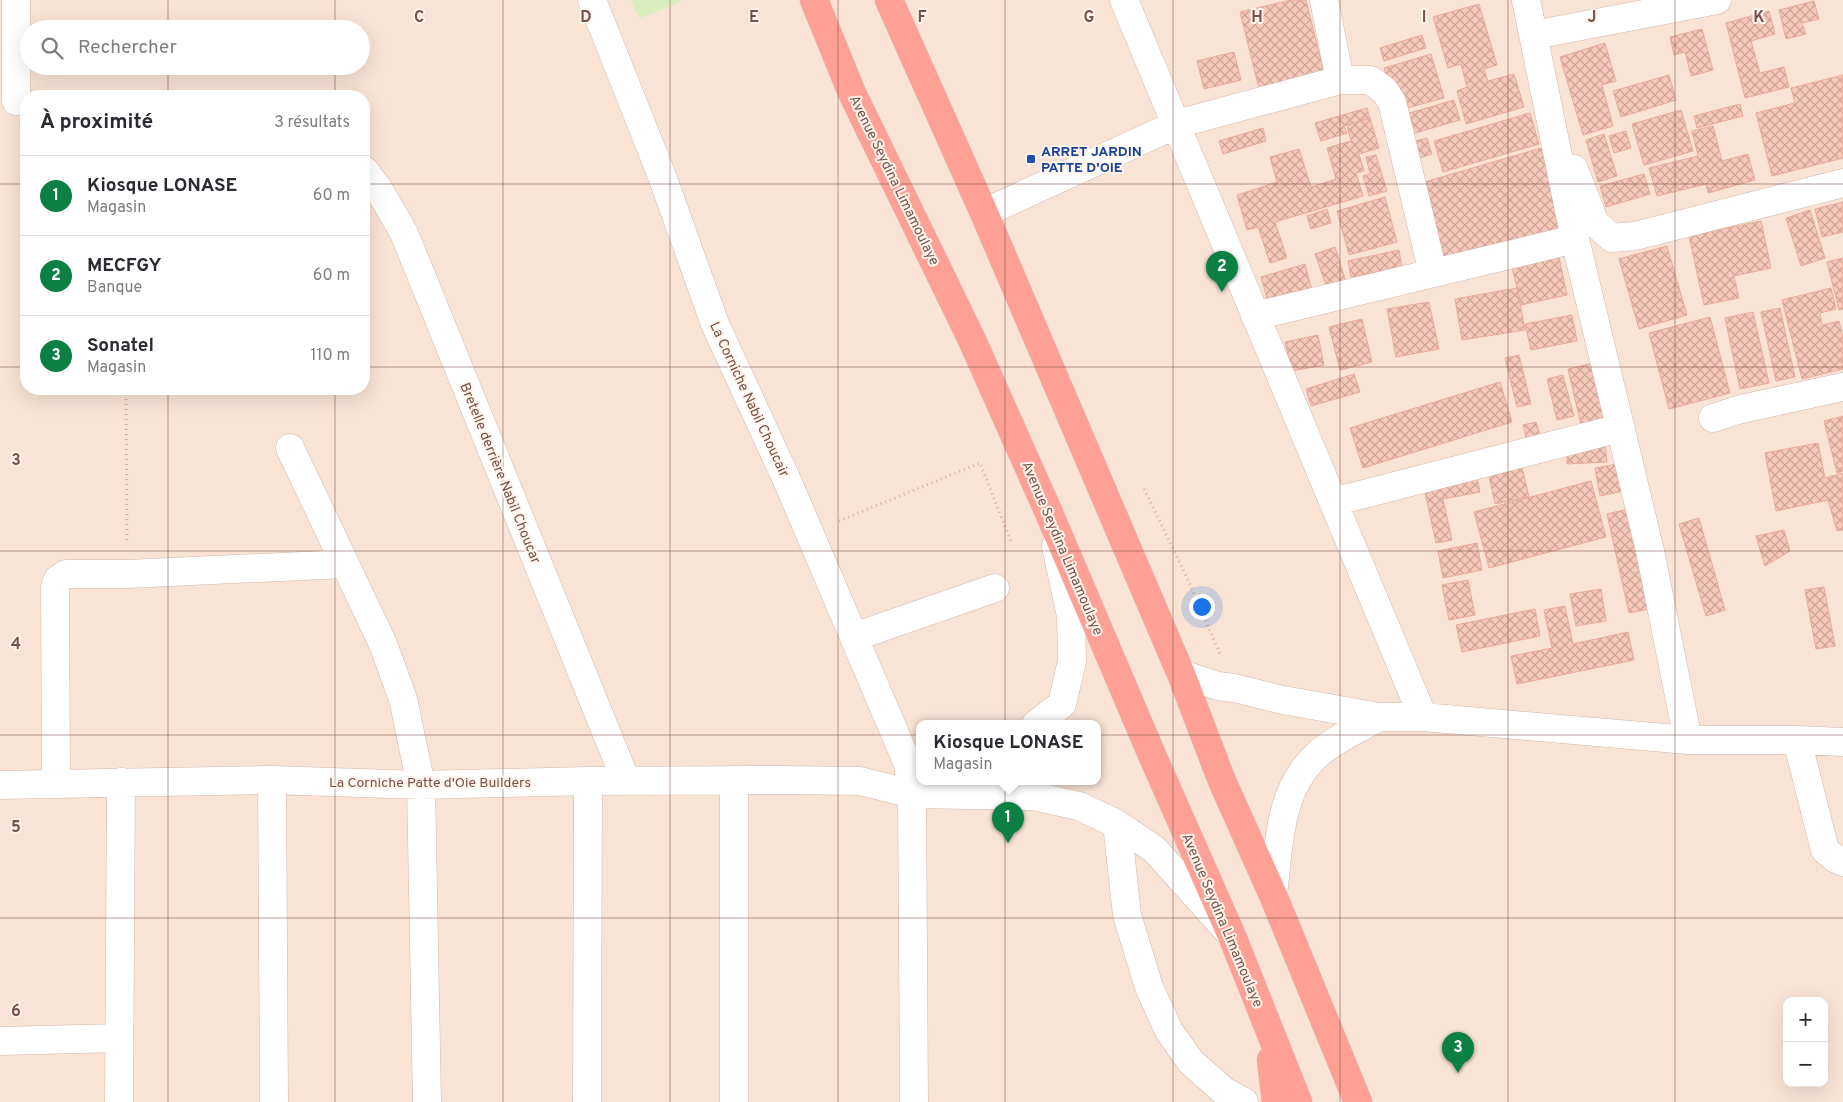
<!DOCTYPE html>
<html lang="fr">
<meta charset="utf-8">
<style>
:root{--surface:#fff;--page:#f7f7f7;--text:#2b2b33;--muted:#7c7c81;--line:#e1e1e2;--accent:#0b8043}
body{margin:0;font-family:Overpass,sans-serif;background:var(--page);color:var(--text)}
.controls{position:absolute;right:15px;bottom:15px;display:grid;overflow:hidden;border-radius:10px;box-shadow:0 5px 20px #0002}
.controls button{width:45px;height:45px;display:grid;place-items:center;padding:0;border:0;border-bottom:1px solid var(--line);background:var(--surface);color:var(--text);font:25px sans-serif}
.you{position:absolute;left:1201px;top:606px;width:18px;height:18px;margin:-12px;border:4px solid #fff;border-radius:50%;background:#1a73e8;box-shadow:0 0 0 8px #1a73e833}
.badge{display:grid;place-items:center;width:32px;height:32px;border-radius:50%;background:var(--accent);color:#fff;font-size:16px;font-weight:700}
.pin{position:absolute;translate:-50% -41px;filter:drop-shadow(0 1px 2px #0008)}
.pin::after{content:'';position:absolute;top:26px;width:18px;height:15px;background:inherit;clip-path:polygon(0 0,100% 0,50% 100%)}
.popup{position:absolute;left:916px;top:720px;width:185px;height:65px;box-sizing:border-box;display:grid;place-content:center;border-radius:10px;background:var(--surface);filter:drop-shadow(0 1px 4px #0005);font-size:16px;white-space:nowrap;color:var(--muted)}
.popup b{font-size:19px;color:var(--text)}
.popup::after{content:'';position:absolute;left:50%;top:100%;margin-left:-10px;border:10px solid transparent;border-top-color:var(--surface)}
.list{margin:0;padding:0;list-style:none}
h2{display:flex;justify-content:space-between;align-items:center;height:65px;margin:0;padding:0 20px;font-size:21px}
h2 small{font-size:16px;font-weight:400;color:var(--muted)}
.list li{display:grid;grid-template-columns:32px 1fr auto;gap:15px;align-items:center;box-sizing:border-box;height:80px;padding:0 20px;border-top:1px solid var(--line)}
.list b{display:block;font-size:19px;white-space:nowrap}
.list p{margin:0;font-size:16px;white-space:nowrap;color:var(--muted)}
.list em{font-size:16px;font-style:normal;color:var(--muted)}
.icon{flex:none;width:28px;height:28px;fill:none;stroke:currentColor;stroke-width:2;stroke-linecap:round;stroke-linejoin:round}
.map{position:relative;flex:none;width:1843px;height:1102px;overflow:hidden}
.search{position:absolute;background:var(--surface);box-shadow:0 5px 20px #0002;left:20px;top:20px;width:350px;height:55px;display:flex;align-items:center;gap:12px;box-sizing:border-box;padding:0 18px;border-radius:28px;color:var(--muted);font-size:19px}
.panel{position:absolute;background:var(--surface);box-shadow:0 5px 20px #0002;left:20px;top:90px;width:350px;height:305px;border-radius:20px}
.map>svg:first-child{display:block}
.residential{fill:#f9e3d5;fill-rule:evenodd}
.garden{fill:#daedc1}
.building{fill:url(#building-cross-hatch);stroke:#eaaa98}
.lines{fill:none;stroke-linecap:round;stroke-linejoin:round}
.minor-casing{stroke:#d3b7ab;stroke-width:29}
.highway-casing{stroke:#d9cecb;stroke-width:29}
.path{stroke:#dcab9c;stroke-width:3;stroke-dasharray:1 4;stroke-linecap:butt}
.minor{stroke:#fff;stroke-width:28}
.highway{stroke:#fea095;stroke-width:28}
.grid{fill:none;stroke:#795147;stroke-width:1;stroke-opacity:0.55}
.transit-dot{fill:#1a4fb4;stroke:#fff5ec;stroke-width:2}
.labels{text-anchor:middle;stroke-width:4;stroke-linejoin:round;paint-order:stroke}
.transit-label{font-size:14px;font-weight:bold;fill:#164399;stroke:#fff5ec;text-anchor:start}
.street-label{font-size:14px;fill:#795147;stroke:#fff5ec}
.grid-label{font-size:16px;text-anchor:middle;font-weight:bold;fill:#795147;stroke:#fff5ec;stroke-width:4;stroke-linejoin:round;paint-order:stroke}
</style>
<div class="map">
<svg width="1843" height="1102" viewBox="0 0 1843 1102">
<defs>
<pattern id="building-cross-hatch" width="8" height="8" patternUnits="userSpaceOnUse" patternTransform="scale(1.25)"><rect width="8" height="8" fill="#f6c8b9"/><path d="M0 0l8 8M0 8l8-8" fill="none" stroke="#cca598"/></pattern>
</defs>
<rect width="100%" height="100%" fill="#fef0e4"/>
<!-- residential -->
<path class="residential" d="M0,0H1843V1102H0ZM29,29H361V66H29ZM26,96H364V389H26ZM919,724H1097V782H919ZM1787,1001H1824V1083H1787Z"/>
<!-- garden -->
<path class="garden" d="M631,0H684L639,19Z"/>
<!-- building -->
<path class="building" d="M1291,0H1306L1326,81L1261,97L1240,12Z
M1814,1L1819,19L1802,23L1806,34L1786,39L1779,10Z
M1479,4L1497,65L1484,69L1488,81L1514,74L1524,107L1466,124L1457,91L1467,87L1461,64L1448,68L1433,17Z
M1769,11L1775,34L1751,41L1760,73L1784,67L1789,87L1745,98L1726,23Z
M1702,29L1713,70L1691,76L1685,52L1674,55L1670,37Z
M1422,35L1426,48L1384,61L1380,48Z
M1605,43L1616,81L1602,85L1613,126L1583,135L1560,57Z
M1234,52L1241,80L1204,89L1197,61Z
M1431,54L1444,98L1396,111L1384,68Z
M1669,75L1676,100L1621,117L1613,91Z
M1843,75V158L1772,176L1756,113L1795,103L1791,88Z
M1454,100L1460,120L1405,136L1399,116Z
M1740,104L1743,116L1697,128L1694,116Z
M1367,108L1370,118L1344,126L1347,133L1321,141L1315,123Z
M1681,110L1693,151L1644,165L1632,124Z
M1530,113L1539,144L1443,172L1434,141Z
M1370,118L1379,148L1359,154L1364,171L1356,173L1363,196L1275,222L1287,258L1270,263L1258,227L1247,230L1237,195L1277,182L1270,157L1299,149L1311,187L1336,179L1327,148L1351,141L1347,125Z
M1713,126L1722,161L1748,154L1755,180L1708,193L1706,184L1657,196L1649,168L1698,156L1692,131Z
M1263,128L1266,141L1223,154L1219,141Z
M1626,131L1631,148L1614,153L1609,136Z
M1604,134L1617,176L1598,182L1586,140Z
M1427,138L1432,154L1409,161L1404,144Z
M1541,148L1565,231L1445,266L1421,183Z
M1376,155L1387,191L1369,196L1363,176L1370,174L1366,157Z
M1644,174L1650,194L1606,207L1600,186Z
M1385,197L1397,242L1349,255L1337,211Z
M1843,202V232L1822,237L1815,209Z
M1327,209L1331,223L1311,229L1307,216Z
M1810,210L1825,258L1801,266L1786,218Z
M1761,221L1771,268L1734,276L1739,298L1704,305L1689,236Z
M1667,246L1687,315L1639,329L1619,259Z
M1335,247L1348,288L1329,294L1315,254Z
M1399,250L1402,267L1351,277L1348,261Z
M1559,257L1567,295L1521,305L1512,267Z
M1843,258V309L1839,310L1827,262Z
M1305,264L1313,294L1269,306L1261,277Z
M1517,288L1525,330L1462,340L1455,299Z
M1831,288L1836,309L1820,313L1822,325L1839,321L1843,337V369L1802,379L1782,300Z
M1429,302L1439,349L1396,357L1387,309Z
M1780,308L1795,377L1776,381L1761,312Z
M1753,312L1769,383L1740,389L1725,318Z
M1572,315L1577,341L1531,350L1525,324Z
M1710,317L1730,393L1669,409L1649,333Z
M1362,319L1372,362L1340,370L1329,327Z
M1318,335L1324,365L1292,371L1285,342Z
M1519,355L1531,404L1517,407L1505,358Z
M1593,363L1608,424L1582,429L1568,369Z
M1354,374L1360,392L1311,406L1306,389Z
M1563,375L1574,416L1557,420L1547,379Z
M1500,382L1512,422L1363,468L1350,428Z
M1843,416V471L1837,473L1824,421Z
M1536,422L1542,441L1528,445L1523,425Z
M1818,443L1825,478L1843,473V530L1837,531L1828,500L1776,511L1765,453Z
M1605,444L1607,462L1567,464V446Z
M1521,463L1529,497L1495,504L1488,471Z
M1617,464L1623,491L1600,496L1595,468Z
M1476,472L1480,492L1443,499L1452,540L1436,543L1423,483Z
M1591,481L1606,537L1489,568L1474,512Z
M1628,509L1649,609L1629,613L1607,514Z
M1699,518L1725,610L1706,616L1679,524Z
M1784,530L1790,551L1765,566L1756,536Z
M1477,543L1482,570L1443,578L1438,551Z
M1468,580L1475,615L1449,620L1442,585Z
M1824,587L1835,646L1816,649L1805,590Z
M1601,589L1606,621L1576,626L1570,594Z
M1565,606L1573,644L1628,632L1634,660L1517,684L1511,656L1552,648L1544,610Z
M1535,609L1540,636L1462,652L1456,625Z"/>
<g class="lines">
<!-- minor casing -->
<g class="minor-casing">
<path id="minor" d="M16,0V101
M592,0L662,176L715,324L786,478L908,764L912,794L914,1102
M1124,0L1423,717
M1324,0L1340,80
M1526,0L1575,239L1650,551L1688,740
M1534,35L1717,0
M1574,169L1595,223L1612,238L1635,236L1843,183
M364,170L379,190L404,233L626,781
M984,213L1177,124L1340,80H1370L1384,90L1392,102L1433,273
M1255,316L1575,239
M1713,418L1741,409L1843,387
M290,448L383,644L403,699L421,785L427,1102
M1333,502L1620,428
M854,637L995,588
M1181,674L1218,686L1234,688L1283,700L1379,717H1423L1688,740H1797L1843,742
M1036,724L1062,704L1072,661L1071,616L1056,546
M1797,740L1825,850L1836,859L1843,862
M272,780L274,1102
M734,780V1102
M56,784L55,587L58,579L66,574H127L345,564
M0,785L272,780L421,785L588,781L780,780L860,781L912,794L1033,796L1079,806L1117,824L1154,849L1226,929
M1117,824L1127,915L1149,987L1169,1031L1191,1062L1224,1091L1244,1102
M1273,895C1279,846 1278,791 1317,755C1334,739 1359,729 1379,717
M0,1041L119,1038
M119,1102L121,782
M587,1102L588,781"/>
</g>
<!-- highway casing -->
<g class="highway-casing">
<path id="highway" d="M814,0L852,93L972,340L1049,513L1152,755L1232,936L1298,1102
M889,0L984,213L1181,674L1222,781L1273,895L1358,1102
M1271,1060L1276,1102"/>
</g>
<!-- path -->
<path class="path" d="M126,389L127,543
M1144,489L1188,580L1220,654
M839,521L980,463L1012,544"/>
<!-- minor -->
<use href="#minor" class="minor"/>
<!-- highway -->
<use href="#highway" class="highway"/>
</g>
<!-- grid -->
<path class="grid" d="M168,0V29M335,0V29M503,0V1102M670,0V1102M838,0V1102M1005,0V1102M1173,0V1102M1340,0V1102M1508,0V1102M1675,0V1102M168,66V96M335,66V96M0,184H26M364,184H1843M0,367H26M364,367H1843M168,389V1102M335,389V1102M0,551H1843M0,735H1843M0,918H1843"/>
<!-- markers -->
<rect class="transit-dot" x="1026" y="154" width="10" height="10" rx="2.5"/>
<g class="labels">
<!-- transit labels -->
<g class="transit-label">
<text x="1041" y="156">ARRET JARDIN<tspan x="1041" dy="16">PATTE D'OIE</tspan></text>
</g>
<!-- street labels -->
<g class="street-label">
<text transform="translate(895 180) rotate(64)" y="5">Avenue Seydina Limamoulaye</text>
<text transform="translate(750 399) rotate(65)" y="5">La Corniche Nabil Choucair</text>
<text transform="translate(501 473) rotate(68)" y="5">Bretelle derrière Nabil Choucar</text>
<text transform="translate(1063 548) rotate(67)" y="5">Avenue Seydina Limamoulaye</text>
<text x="430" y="787">La Corniche Patte d'Oie Builders</text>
<text transform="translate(1223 920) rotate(67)" y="5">Avenue Seydina Limamoulaye</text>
</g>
</g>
<g class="grid-label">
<text x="419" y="22">C</text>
<text x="586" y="22">D</text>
<text x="754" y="22">E</text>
<text x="922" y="22">F</text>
<text x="1089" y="22">G</text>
<text x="1257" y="22">H</text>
<text x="1424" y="22">I</text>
<text x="1592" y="22">J</text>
<text x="1759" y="22">K</text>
<text x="16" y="465">3</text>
<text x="16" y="649">4</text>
<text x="16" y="832">5</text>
<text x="16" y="1016">6</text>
</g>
</svg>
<div class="controls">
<button>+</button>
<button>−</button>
</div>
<div class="you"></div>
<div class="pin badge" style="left:1008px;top:843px">1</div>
<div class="popup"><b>Kiosque LONASE</b>Magasin</div>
<div class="pin badge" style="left:1222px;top:292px">2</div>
<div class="pin badge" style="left:1458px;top:1073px">3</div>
<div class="search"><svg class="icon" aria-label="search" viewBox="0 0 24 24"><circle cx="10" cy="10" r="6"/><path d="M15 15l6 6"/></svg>Rechercher</div>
<section class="panel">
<h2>À proximité<small>3 résultats</small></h2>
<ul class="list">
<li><span class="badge">1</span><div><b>Kiosque LONASE</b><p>Magasin</p></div><em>60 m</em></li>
<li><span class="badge">2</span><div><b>MECFGY</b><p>Banque</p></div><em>60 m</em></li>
<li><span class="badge">3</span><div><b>Sonatel</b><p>Magasin</p></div><em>110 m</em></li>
</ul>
</section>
</div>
